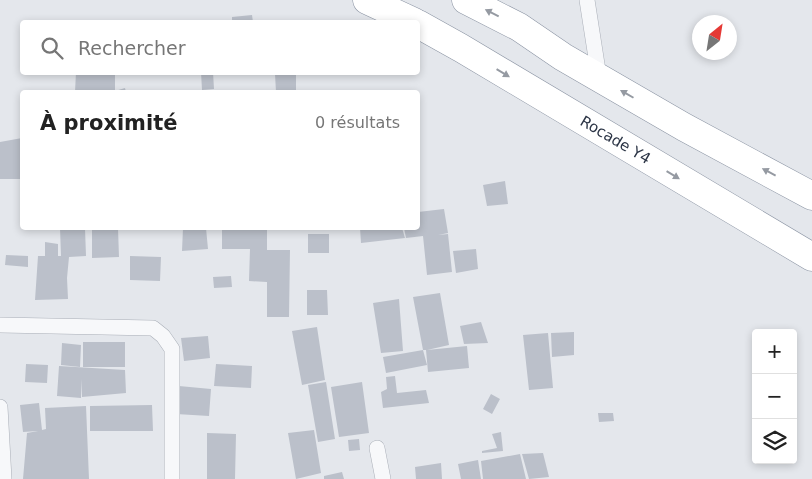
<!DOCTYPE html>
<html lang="fr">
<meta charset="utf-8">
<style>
:root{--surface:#fff;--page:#f2f2f2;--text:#222;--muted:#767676;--line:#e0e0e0}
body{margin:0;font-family:"DejaVu Sans",sans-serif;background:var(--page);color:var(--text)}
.controls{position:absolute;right:15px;bottom:15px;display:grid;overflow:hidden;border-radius:5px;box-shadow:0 2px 8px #0003}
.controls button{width:45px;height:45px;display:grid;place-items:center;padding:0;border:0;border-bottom:1px solid var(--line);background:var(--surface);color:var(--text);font:25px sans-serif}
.compass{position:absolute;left:692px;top:15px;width:45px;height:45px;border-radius:50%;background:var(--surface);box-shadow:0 2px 8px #0003;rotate:30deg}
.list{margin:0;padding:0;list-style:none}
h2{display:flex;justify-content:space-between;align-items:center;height:65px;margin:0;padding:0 20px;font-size:21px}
h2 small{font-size:16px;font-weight:400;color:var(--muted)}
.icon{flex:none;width:28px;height:28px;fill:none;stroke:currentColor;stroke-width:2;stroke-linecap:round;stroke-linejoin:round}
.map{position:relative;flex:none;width:812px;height:479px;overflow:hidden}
.search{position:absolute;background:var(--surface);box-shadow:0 2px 8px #0003;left:20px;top:20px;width:400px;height:55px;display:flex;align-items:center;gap:12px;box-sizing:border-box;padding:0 18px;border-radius:5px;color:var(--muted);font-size:19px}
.panel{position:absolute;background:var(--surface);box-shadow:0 2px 8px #0003;left:20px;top:90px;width:400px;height:140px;border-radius:5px}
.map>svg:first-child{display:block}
.building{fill:#bbc0ca}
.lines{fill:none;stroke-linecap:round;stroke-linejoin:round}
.street-casing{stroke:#a9aeb7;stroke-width:16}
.highway-casing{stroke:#8b94a3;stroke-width:29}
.street{stroke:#f7f8fa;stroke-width:15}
.highway{stroke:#fff;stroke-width:28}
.oneway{fill:#959aa2}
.labels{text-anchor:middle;stroke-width:4;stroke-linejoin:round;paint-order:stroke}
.street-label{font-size:15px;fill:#2b3445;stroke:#f4f6f9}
</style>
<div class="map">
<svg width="812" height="479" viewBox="0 0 812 479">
<rect width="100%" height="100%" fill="#e4e7ec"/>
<!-- building -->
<path class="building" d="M252,15L253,22H232V17Z
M76,72H115V91L125,88L126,92H112L115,91L75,92Z
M201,72H213L214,89L202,90Z
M296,73V92H276L275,74Z
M22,138V179H0V142Z
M505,181L508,204L487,206L483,185Z
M444,209L448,233L438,235L448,234L452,272L427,275L423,236L406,238L404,228H418V212Z
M60,228H85L86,256L69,257L67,278L68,299L35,300L38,256H45V242L58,244V256H61Z
M92,228H118L119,257L92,258Z
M183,228H206L208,249L182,251Z
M222,228H267V250H290L289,317H267V282L249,281L250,249H222Z
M360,228H402L405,238L361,243Z
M308,234H329V253H308Z
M476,249L478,269L456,273L453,251Z
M6,255L28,256V267L5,265Z
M130,256L161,257L160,281L130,280Z
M231,276L232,287L214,288L213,277Z
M307,290H327L328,315H307Z
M440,293L449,345L427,350L467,346L469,368L428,372L426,350H423L413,297Z
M399,299L403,351L381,353L373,303Z
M481,322L488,343L464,344L460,326Z
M317,327L325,380L302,385L292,331Z
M574,332V355L552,357L551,333Z
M548,333L553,388L529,390L523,335Z
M208,336L210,358L184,361L181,338Z
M83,342H125V367H83Z
M62,343L81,345L80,367L61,365Z
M423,350L427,365L386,373L383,357Z
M26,364L48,365L47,383L25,382Z
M216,364L252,366L251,388L214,386Z
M59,366L125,370L126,393L82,397L81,379V398L57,396Z
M395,376L397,393L426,390L429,403L383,408L381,392L387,389L386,377Z
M326,382L335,439L318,442L308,385Z
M362,382L369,433L339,437L331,387Z
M179,386L211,389L209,416L176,414Z
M491,394L500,399L492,414L483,409Z
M39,403L42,430L46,429L45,408L86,406L89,479H23L27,433L38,431L23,432L20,405Z
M152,405L153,431H90V406Z
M598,413H613L614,421L599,422Z
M314,430L321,473L296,479L288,433Z
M501,432L503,451L482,453V451L497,448L492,434Z
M207,433L236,434L235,479H207Z
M359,439L360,450L349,451L348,440Z
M543,453L549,477L529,479L522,454Z
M520,454L526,479H483L481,461Z
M478,460L481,479H461L458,464Z
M441,463L442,479H416L415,467Z
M342,472L344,479H324V476Z"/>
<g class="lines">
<!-- street casing -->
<g class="street-casing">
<path id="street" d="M587,0L599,77
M0,325L153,328L163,336L172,349V479
M0,407L4,479
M377,448L383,479"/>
</g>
<!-- highway casing -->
<g class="highway-casing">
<g id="highway">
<path d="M367,0L414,22"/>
<path d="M466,0L519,27L563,57L684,127L812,196"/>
<path id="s1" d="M418,24L461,48L812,257"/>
</g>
</g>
<!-- street -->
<use href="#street" class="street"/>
<!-- highway -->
<use href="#highway" class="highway"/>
</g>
<!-- one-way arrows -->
<defs><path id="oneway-solid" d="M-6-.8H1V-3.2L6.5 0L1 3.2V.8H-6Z" transform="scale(1.25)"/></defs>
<g class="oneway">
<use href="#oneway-solid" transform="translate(492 13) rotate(-153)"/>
<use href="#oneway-solid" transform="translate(503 73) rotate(31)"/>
<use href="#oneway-solid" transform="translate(627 94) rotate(-150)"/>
<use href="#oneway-solid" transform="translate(769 172) rotate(-152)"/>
<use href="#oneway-solid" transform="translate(673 175) rotate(31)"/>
</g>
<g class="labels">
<!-- street labels -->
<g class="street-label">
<text dy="5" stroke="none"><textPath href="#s1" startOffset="229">Rocade Y4</textPath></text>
</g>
</g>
</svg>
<div class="controls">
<button>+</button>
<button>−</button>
<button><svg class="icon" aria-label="layers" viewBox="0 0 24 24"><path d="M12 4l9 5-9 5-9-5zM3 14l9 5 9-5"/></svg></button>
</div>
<svg class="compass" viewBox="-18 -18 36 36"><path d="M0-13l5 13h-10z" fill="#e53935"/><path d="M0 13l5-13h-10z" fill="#767676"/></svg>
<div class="search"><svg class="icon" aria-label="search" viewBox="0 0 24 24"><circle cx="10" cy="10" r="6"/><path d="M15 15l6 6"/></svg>Rechercher</div>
<section class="panel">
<h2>À proximité<small>0 résultats</small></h2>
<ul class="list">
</ul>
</section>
</div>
